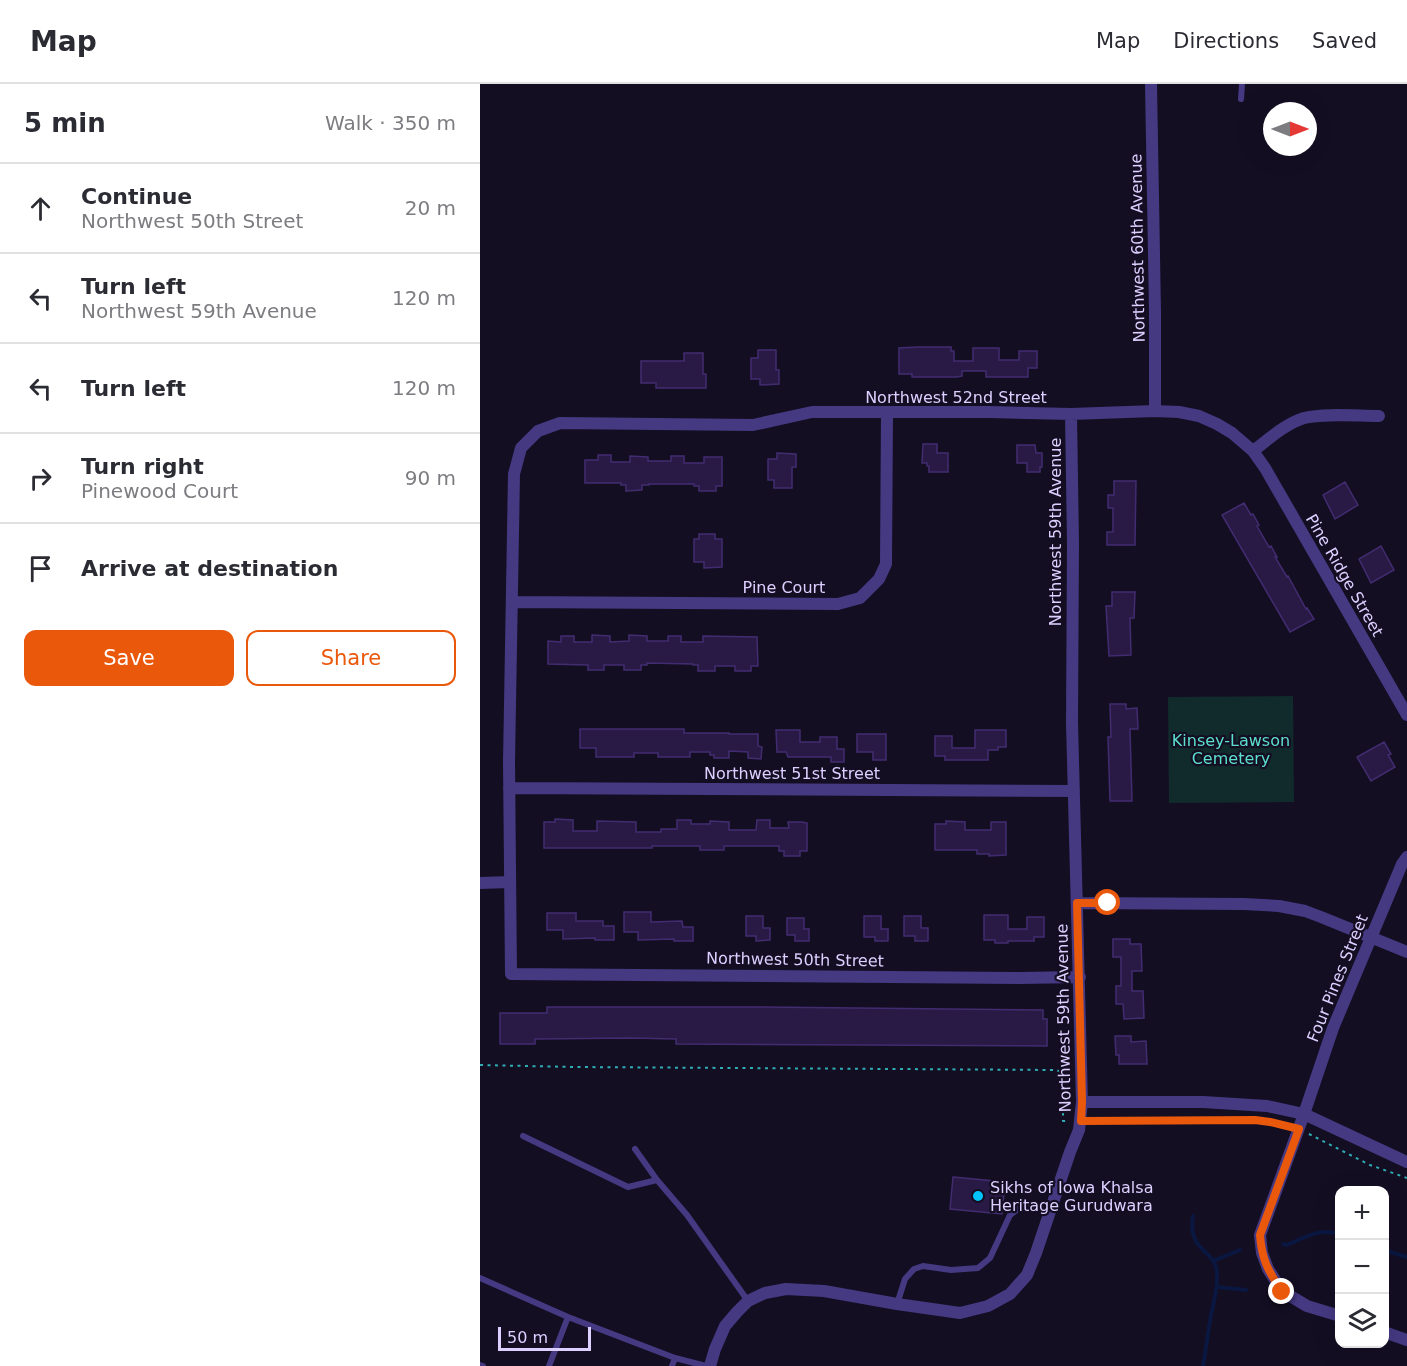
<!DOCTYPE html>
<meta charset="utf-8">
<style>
:root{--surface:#fff;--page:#f7f7f7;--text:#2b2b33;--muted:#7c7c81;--line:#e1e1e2;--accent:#ea580c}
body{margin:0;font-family:"DejaVu Sans",sans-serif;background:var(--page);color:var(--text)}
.controls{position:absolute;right:18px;bottom:18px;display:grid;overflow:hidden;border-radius:12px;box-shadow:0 6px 24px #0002}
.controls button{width:54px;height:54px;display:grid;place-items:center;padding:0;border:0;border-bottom:2px solid var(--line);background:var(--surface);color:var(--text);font:30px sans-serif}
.compass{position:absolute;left:783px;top:18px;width:54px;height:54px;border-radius:50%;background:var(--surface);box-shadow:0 6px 24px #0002;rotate:90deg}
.scale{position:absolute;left:18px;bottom:15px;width:93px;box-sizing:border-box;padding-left:6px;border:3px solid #dbd0ff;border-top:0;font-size:16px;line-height:21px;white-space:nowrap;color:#dbd0ff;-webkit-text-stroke:4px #140e23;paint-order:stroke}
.stop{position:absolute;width:18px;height:18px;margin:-14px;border:4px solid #ea580c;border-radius:50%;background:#fff}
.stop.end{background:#ea580c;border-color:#fff;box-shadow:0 2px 6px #0008}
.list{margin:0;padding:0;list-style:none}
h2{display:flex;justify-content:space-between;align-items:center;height:78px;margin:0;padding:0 24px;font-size:26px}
h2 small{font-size:20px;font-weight:400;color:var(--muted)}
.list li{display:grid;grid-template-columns:39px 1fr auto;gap:18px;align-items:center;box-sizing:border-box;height:90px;padding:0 24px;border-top:2px solid var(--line)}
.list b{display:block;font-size:22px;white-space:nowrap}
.list p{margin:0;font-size:20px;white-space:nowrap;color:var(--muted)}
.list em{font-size:20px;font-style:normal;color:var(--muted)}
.actions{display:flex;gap:12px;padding:18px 24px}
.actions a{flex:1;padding:14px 0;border:2px solid var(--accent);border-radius:12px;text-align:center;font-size:21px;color:var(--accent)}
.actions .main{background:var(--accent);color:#fff}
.icon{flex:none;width:33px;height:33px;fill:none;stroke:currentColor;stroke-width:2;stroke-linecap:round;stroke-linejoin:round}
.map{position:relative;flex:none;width:927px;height:1282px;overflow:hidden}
header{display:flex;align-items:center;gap:36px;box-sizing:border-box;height:84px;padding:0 30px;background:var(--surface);border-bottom:2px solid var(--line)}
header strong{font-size:28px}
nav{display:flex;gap:33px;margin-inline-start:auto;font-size:21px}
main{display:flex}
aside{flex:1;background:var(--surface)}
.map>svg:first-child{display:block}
.green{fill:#112b2d}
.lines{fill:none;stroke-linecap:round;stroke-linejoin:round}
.stream{stroke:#0a1741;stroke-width:4}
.building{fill:#281a44;stroke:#422c70;stroke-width:1.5}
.path{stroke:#2fadb5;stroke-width:2;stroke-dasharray:3 4.5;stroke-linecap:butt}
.service{stroke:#453982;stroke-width:6}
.minor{stroke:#453982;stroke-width:12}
.route{stroke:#ea580c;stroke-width:8}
.poi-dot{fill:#01c4fb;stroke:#140e23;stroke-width:2}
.labels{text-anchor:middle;stroke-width:4.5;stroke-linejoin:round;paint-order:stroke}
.street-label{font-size:16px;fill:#dbd0ff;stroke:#140e23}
.park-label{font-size:16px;fill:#5cdfce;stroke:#140e23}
.poi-label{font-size:16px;fill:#dbd0ff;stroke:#140e23;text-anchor:start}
</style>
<header>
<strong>Map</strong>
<nav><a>Map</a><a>Directions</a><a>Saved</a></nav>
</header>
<main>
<aside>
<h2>5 min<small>Walk · 350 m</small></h2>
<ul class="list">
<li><svg class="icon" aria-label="ahead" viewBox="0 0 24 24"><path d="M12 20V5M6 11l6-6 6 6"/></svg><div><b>Continue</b><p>Northwest 50th Street</p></div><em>20 m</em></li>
<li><svg class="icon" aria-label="left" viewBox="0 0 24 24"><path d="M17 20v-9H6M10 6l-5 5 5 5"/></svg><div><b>Turn left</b><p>Northwest 59th Avenue</p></div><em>120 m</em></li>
<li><svg class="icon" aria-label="left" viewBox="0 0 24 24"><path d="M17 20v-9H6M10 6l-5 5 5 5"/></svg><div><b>Turn left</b></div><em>120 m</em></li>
<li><svg class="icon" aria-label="right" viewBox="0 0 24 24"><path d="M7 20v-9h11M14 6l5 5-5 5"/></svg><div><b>Turn right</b><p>Pinewood Court</p></div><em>90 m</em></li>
<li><svg class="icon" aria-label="arrive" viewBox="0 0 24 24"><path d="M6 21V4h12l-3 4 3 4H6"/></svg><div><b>Arrive at destination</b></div></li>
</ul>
<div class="actions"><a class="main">Save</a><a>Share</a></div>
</aside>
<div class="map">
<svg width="927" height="1282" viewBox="0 0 927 1282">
<rect width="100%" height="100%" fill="#140e23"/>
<!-- green -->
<path class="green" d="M813,612L814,718L689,719L688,613Z"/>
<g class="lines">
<!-- stream -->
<path class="stream" d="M713,1132C707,1169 736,1165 737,1189C738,1203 734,1217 731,1231C728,1248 726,1265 723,1282
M803,1160L807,1161C826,1153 838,1144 860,1150
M904,1166L927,1173
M733,1177L760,1166
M737,1203L766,1206"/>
</g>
<!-- building -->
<path class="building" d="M438,263H471V267H474V277H493V264H519V276H539V267H557V284H548V293H506V287H482V292L476,293H432V290H419V264Z
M278,266H296V286H299V300L280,301V295H271V274H278Z
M204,269H223V290H226V304H176V299H161V277H204Z
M443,360H457V369H468V388H449V382H447V379H442Z
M537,361H555L556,369H562V383H560V388H547V379H537Z
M297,369L316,370V383H312V404H294V396H288V375H297Z
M118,371H131V378H150V372L168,373V377H191V372H204V379H224V373H242V402H236V407H219V402H214V400H169V401H162V406L146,407V401H141V399H105V376H118Z
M634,397H656L655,461H627V448H633V424H628V411H634Z
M865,398L878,421L855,435L843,411Z
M764,419L771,431L773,430L779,441L777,442L789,463L791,462L797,473H795L807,493L808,492L826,525L827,524L834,535L810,548L742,431Z
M219,450H235V455H242V483L224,484V478H214V455H219Z
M901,462L914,486L891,499L879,475Z
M632,508H655L654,534H650L651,571L629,572L626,522H632Z
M112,551L130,552V558L149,557V551L167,552V557H188V552H201V558H223V552L277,553L278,582H271V587H255V582H235V587H218V581H213V580L167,579V581H161V586H144V581H124V586H108V581L68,580V557L81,558V552H94V558H112Z
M630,620H646V625L657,624L658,645H650L652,717H630L628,653H631Z
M100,645H204V649H249V650H278V662L282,663L281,675L268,674V668L249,667V674H234V671H230V668H210V673H178V669H154V673H116V664H100Z
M296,646H320V658H340V653H357V665H364V678H351V673H308L306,668H297Z
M495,646H526V663H518V666H508V676H465V672H455V652H472V664H495Z
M377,650H406V676H393V668H377Z
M904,658L911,670L908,671L915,683L891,697L877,673Z
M75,735L93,736V747H117V737L156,738V748H181V745H197V736H211V740H230V737L249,738V746H276L277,736H290V744H309L308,738H322L327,739V767H320V772H304V767H299V762H244V766H220V762H172V764H64V738H75Z
M466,737L485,738V746H511V738H526V771L509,772V770H497V766H455V740H466Z
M144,828H171V838L202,837L203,843H213V857H194V855L158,856V848H144Z
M67,829H96V837H123V842H134V856H115V854L83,855V846H67Z
M504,831H528V845H547V833H564V853H554V857H528V859H515V856H504Z
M266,832H283V844H290V856L276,857V852H266Z
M384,832H401V845H408V857H395V853H384Z
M424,832H441V844H448V857H435V852H424Z
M307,834H324V845H329V857H315V851H307Z
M633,855H650V860H661L662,887H652V907H663L664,934L644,935L643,920H636V902H641V873H633Z
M67,923H284L563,926V935H567V962L196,960V955L152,954L55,955V960H20V929H67Z
M635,952H651V958L666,957L667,980H639V971H636Z
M473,1093L525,1098L522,1130L470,1125Z"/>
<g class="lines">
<!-- path -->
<path class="path" d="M0,981L93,983L576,986L581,988L583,992V1037H588
M612,1038C652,1037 692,1036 733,1036C758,1036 782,1036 807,1041
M829,1050L890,1081L927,1094"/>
<!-- service -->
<path class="service" d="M761,15L762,0
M43,1052L148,1103L177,1096
M155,1065L177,1096L207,1131L268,1217
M0,1194L88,1233L195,1274L192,1282
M417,1220L425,1195L434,1185L443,1182L471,1186L498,1184L510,1174L530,1131L542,1122L570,1128
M195,1274L226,1282
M0,1281L3,1282
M69,1282L88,1233"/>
<!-- minor -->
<path class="minor" d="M671,0L675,228V327
M773,367C789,355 805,340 824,334C845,329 877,332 899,332
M32,518L358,520L380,514L399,495L406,480L407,329
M29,704L594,707
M0,799L30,798
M597,819L764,820L799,822L825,827L841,833L927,868
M600,893L539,894L31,890L29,678L34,390L41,364L58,347L80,339L273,341L332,328H509L591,330L675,327L699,328L719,332L737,340L752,349L773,367L785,384L927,631
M602,1018H723L787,1022L824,1030L927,1078
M860,1232L827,1222L802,1207L788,1185L782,1169L780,1151L824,1030L853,944L922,780L927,773
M904,1248L927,1256
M230,1282L235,1265L245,1242L257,1228L268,1217L285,1209L306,1205L344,1207L417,1220L480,1229L508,1222L530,1210L547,1191L556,1169L590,1068L599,1046L602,1018L592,639L593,459L591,330"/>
</g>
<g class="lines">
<!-- route -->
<path class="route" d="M628,819H597L602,1018L601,1037L775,1036L790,1038L819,1045L780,1151C782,1177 788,1186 802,1208"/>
</g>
<!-- markers -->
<circle class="poi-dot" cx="498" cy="1112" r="6"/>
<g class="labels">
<!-- street labels -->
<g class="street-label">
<text transform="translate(657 164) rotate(-91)" y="6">Northwest 60th Avenue</text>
<text x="476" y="319">Northwest 52nd Street</text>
<text transform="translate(575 448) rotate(-90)" y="6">Northwest 59th Avenue</text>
<text transform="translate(865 491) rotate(60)" y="6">Pine Ridge Street</text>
<text x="304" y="509">Pine Court</text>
<text x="312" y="695">Northwest 51st Street</text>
<text transform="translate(315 875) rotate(1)" y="6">Northwest 50th Street</text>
<text transform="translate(857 894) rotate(-68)" y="6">Four Pines Street</text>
<text transform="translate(583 934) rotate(-91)" y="6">Northwest 59th Avenue</text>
</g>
<!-- park labels -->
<g class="park-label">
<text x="751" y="662">Kinsey-Lawson<tspan x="751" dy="18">Cemetery</tspan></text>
</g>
<!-- poi labels -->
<g class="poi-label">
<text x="510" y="1109">Sikhs of Iowa Khalsa<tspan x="510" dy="18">Heritage Gurudwara</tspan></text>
</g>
</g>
</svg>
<div class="controls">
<button>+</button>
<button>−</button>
<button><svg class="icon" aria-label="layers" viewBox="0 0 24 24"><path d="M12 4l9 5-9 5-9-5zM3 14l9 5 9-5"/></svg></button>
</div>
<svg class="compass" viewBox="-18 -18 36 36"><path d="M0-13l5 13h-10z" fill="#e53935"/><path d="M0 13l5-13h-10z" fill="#7c7c81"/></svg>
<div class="scale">50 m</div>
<div class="stop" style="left:628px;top:819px"></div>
<div class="stop end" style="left:802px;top:1208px"></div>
</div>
</main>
